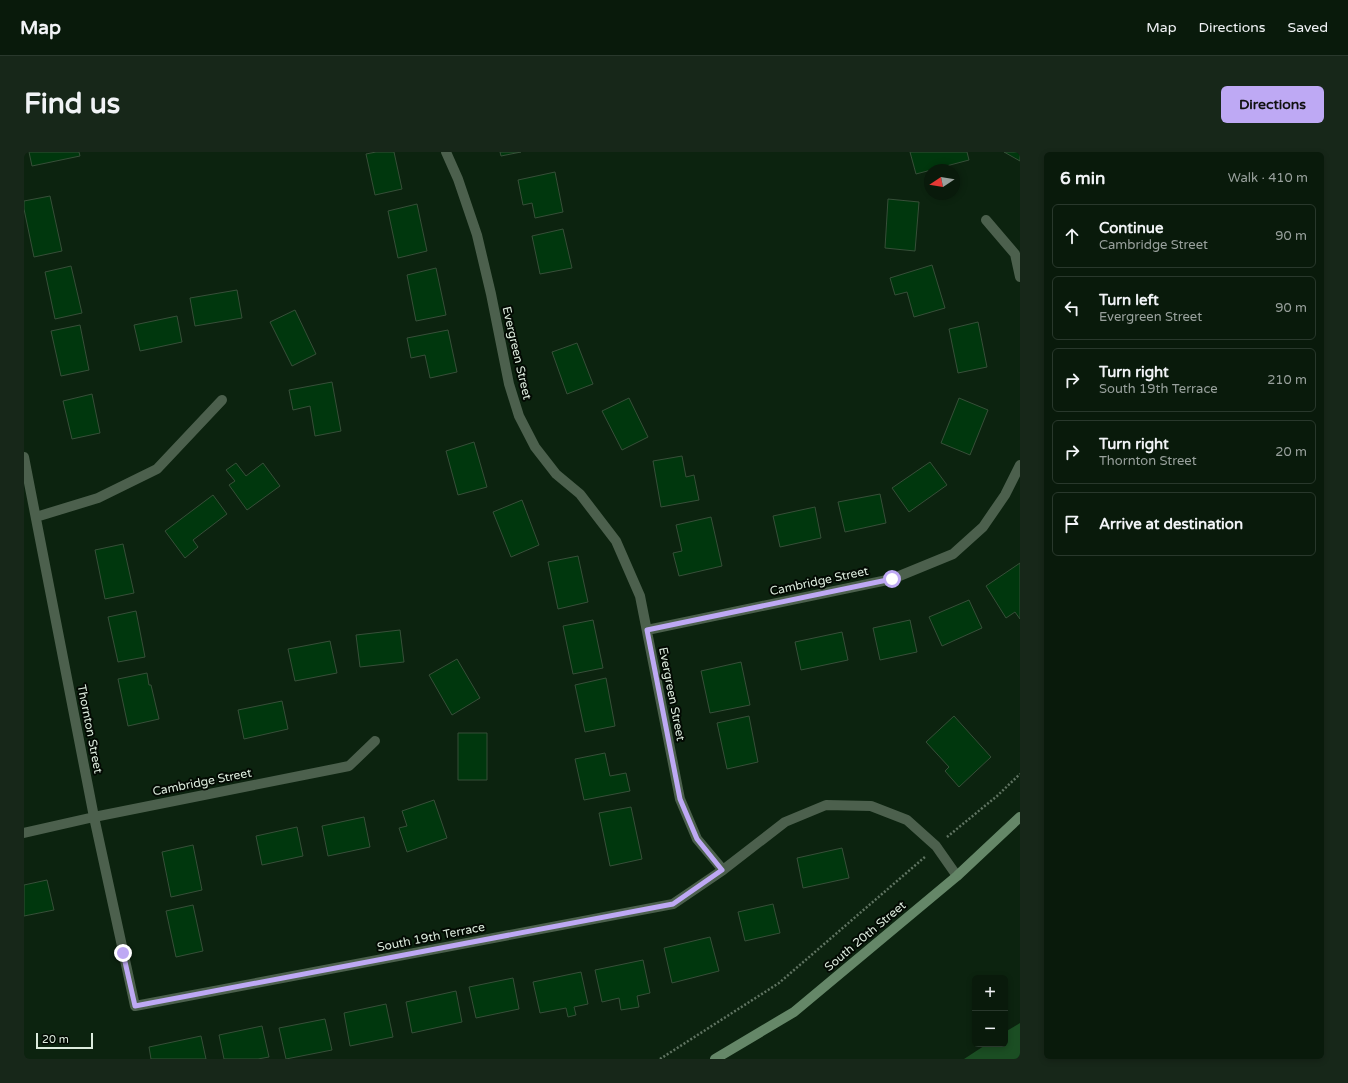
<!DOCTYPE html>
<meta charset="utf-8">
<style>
:root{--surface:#091a0b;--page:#172719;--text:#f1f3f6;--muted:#99a19d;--line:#29382c;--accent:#bea9f4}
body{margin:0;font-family:"Varela Round",sans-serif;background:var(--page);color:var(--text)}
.controls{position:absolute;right:12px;bottom:12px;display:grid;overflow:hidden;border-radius:6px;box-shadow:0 2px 6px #0003}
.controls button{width:36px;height:36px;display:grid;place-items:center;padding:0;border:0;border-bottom:1px solid var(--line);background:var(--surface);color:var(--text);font:20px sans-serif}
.compass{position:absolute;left:900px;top:12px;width:36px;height:36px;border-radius:50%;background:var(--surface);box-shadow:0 2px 6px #0003;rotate:258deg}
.scale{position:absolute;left:12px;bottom:10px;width:57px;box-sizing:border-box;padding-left:4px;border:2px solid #dcebdd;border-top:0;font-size:11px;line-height:14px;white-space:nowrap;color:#dcebdd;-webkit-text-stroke:3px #030a03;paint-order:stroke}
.stop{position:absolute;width:12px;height:12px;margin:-9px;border:3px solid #bea9f4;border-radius:50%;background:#fff}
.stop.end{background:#bea9f4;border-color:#fff;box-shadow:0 1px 4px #0008}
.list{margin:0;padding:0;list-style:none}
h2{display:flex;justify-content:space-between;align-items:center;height:52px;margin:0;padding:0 16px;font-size:17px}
h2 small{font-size:13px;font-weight:400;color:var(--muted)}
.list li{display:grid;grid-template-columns:26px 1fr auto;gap:12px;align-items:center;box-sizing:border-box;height:64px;margin:0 8px 8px;padding:0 8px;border:1px solid var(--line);border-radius:6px}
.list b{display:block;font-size:15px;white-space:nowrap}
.list p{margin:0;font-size:13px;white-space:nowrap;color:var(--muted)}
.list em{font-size:13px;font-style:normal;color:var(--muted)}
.icon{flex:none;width:22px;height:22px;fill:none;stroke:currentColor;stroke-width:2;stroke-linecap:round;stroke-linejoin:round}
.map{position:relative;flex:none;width:996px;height:907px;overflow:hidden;border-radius:6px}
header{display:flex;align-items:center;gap:24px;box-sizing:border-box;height:56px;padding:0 20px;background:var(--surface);border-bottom:1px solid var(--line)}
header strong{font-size:19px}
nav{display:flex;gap:22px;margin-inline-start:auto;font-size:14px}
.intro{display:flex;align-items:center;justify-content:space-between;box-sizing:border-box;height:96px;padding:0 24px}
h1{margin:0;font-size:28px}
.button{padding:10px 18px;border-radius:6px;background:var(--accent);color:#111;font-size:14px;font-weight:700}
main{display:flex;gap:24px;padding:0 24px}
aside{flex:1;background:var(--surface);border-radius:6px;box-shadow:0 2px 6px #0003}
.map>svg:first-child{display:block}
.forest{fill:#1b4e23}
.building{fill:#00370d;stroke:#374f39}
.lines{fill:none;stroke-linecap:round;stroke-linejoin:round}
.path{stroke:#607462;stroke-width:2.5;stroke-dasharray:2 2;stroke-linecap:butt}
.street{stroke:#4c604d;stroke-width:10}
.secondary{stroke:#658768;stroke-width:10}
.route{stroke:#bea9f4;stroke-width:5}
.labels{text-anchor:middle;stroke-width:4;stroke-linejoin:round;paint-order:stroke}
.street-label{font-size:12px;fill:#dcebdd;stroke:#030a03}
</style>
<header>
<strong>Map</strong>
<nav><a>Map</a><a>Directions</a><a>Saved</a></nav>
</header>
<div class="intro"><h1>Find us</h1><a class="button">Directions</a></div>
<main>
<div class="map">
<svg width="996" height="907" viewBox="0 0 996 907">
<rect width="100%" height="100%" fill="#0c230f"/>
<!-- forest -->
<path class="forest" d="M996,871V907H940L963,892H981V880Z"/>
<!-- building -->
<path class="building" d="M5,0H55L56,4L8,14Z
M352,0H370L378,37L351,43L342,2Z
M476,0H497L477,4Z
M886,0H943L945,8L892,22Z
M980,0H996V9Z
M531,20L539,60L511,66L508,51L499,53L494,28Z
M26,44L38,99L10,105L0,57V49Z
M864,47L895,50L891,99L861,96Z
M393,52L403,99L374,106L364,59Z
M539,77L548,116L516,122L508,84Z
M908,113L921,156L890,165L883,140L871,143L866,126Z
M47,114L58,161L31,167L21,120Z
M412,116L422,163L392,169L383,123Z
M213,138L218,166L171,174L166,146Z
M271,158L292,202L268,214L246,170Z
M153,164L158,190L116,199L110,173Z
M954,170L963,215L934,221L925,177Z
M56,173L65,218L37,224L27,179Z
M424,178L433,220L406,226L401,203L387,206L383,186Z
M553,191L569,232L543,242L528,200Z
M308,230L317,279L291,284L286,254L269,258L265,238Z
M68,242L76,281L48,287L39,249Z
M605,246L624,285L598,298L578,259Z
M935,246L964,258L946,303L917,291Z
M450,290L463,335L434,343L422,299Z
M658,304L662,325L670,323L675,348L637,355L629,309Z
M906,310L923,333L885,360L868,336Z
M212,311L222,324L239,311L256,334L223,358L205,333L211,329L202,318Z
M856,342L862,371L821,380L814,350Z
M189,343L203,362L169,388L174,395L161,406L141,379Z
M498,348L515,393L487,405L469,360Z
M791,355L797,386L756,395L749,364Z
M687,365L698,414L655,424L649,401L658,399L652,373Z
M99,392L110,441L81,447L71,398Z
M554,404L564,450L534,457L524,410Z
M996,411V467L991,460L982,466L962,434Z
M945,448L958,476L918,494L905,465Z
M112,459L121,505L94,510L84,465Z
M569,468L579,516L549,522L539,474Z
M886,468L893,500L856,508L849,476Z
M376,478L380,510L336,515L332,483Z
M818,480L824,508L777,518L771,490Z
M306,489L313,521L271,529L264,497Z
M433,507L456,546L428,563L405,523Z
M717,510L726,553L686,561L677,519Z
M123,521L125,533H127L135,567L104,574L94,527Z
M582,526L591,574L561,580L551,533Z
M258,549L264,577L220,587L214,558Z
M725,564L734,610L703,617L693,571Z
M930,564L967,605L935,635L921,619L925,615L902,590Z
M434,581H463V628H434Z
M581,601L586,624L602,621L606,639L560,648L551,607Z
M410,648L423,686L383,700L375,676L383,674L378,659Z
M607,655L618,707L586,714L575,661Z
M340,665L346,695L304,704L298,674Z
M273,675L279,704L238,713L232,684Z
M169,693L178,738L147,745L138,700Z
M818,696L825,726L779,736L773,706Z
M23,728L30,758L0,764V733Z
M749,752L756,781L721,789L714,760Z
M169,753L179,799L152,805L142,759Z
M686,785L695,819L648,831L640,796Z
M619,808L626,841L613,844L615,855L597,858L595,846L578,850L571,818Z
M557,820L564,852L550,855L552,863L544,865L542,856L516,861L509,830Z
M489,826L495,857L452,866L445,835Z
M432,839L438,870L388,881L382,850Z
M362,852L369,885L326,894L320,861Z
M301,867L308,898L262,907L255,876Z
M238,874L245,905L234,907H200L195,883Z
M177,884L182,907H127L125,895Z"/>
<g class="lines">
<!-- path -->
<path class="path" d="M923,685L973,644L996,622
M636,907L755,831L902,704"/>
<!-- street -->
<path class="street" d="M422,0L434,27L453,83L467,142L485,232L495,264L511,295L532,322L556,342L592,389L616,444L656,647L673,687L699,718
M962,68L991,102L996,125
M0,305L70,665L111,854L649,752L699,718L761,670L802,653L847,654L883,668L912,694L933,724
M12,365L74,346L133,317L198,248
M623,478L868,427L929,402L959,375L981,343L996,313
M0,681L70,665L325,614L351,589"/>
<!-- secondary -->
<path class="secondary" d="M691,907L770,860L933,724L996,665"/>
</g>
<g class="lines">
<!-- route -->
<path class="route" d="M99,801L111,854L649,752L698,718L673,687L656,647L623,478L868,427"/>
</g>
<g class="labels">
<!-- street labels -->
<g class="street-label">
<text transform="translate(493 201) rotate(77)" y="4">Evergreen Street</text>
<text transform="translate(795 429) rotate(-12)" y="4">Cambridge Street</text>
<text transform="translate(648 542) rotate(79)" y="4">Evergreen Street</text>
<text transform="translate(66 577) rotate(79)" y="4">Thornton Street</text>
<text transform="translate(178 630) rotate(-11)" y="4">Cambridge Street</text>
<text transform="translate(841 784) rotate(-40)" y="4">South 20th Street</text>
<text transform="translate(407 785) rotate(-11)" y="4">South 19th Terrace</text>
</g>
</g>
</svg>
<div class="controls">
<button>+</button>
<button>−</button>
</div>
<svg class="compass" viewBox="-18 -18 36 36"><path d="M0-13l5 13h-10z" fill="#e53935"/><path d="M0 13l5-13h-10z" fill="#99a19d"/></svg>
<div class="scale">20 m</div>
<div class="stop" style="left:868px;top:427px"></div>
<div class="stop end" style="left:99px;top:801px"></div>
</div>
<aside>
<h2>6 min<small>Walk · 410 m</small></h2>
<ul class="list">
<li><svg class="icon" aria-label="ahead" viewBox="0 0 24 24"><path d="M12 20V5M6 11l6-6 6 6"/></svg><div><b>Continue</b><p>Cambridge Street</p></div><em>90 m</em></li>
<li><svg class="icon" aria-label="left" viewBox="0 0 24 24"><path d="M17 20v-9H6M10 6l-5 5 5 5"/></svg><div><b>Turn left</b><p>Evergreen Street</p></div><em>90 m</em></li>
<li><svg class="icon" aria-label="right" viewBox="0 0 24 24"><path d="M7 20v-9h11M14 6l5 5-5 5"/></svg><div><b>Turn right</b><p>South 19th Terrace</p></div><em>210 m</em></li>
<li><svg class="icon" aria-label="right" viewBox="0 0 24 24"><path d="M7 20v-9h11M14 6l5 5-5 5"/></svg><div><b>Turn right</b><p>Thornton Street</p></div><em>20 m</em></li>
<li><svg class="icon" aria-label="arrive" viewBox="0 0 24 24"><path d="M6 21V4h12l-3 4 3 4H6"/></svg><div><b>Arrive at destination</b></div></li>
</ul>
</aside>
</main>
